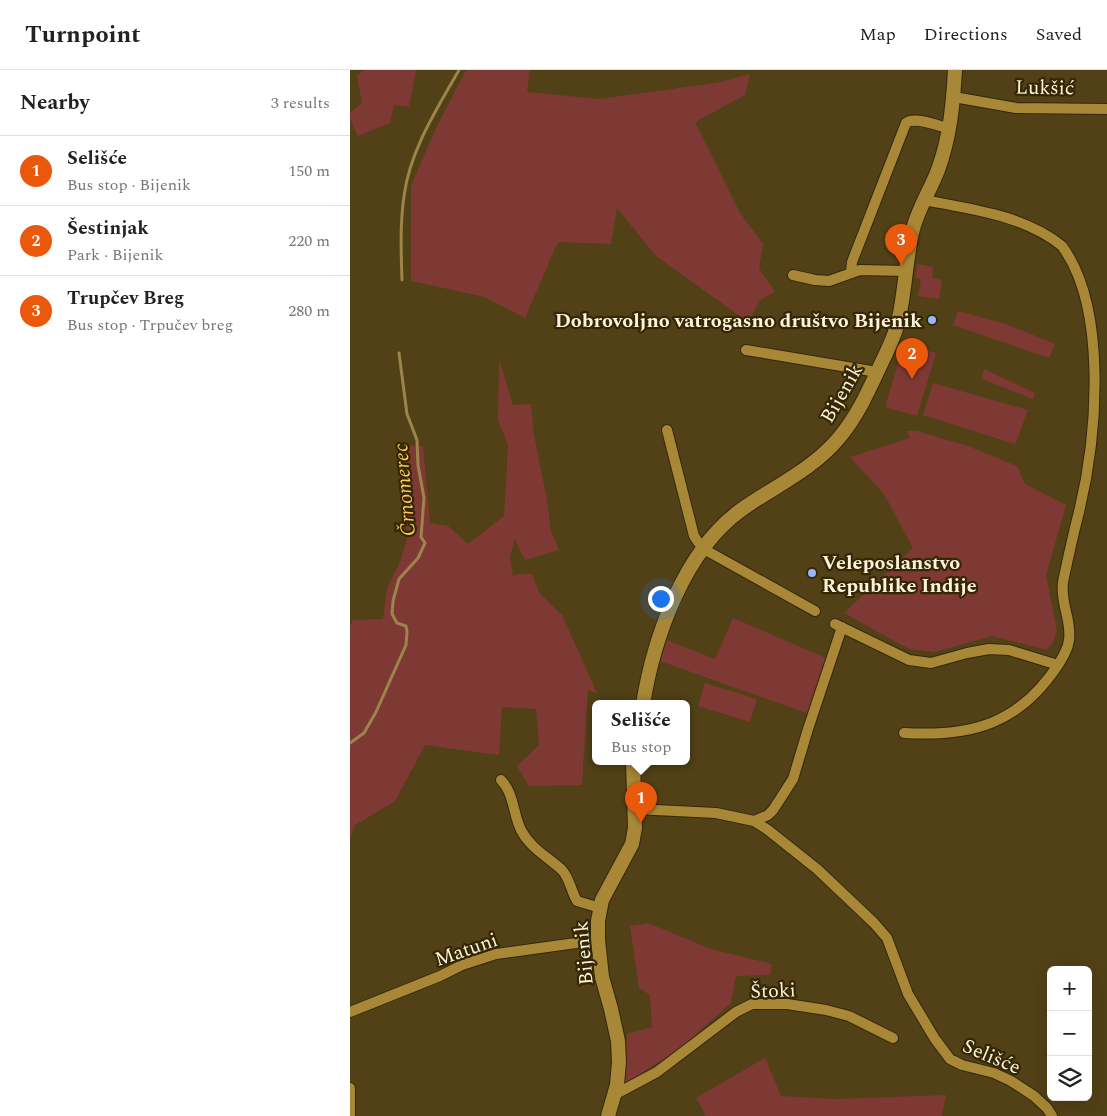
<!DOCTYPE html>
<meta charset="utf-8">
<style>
:root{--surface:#fff;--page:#f6f6f6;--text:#222;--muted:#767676;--line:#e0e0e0;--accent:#ea580c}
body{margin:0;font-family:Spectral,serif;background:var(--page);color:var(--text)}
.controls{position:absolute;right:15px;bottom:15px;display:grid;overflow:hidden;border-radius:8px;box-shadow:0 5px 20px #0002}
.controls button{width:45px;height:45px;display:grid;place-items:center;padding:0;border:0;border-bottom:1px solid var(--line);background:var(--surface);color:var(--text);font:25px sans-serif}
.you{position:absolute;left:310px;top:528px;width:18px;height:18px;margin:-12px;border:4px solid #fff;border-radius:50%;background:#1a73e8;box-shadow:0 0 0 8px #1a73e833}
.badge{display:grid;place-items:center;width:32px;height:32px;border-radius:50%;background:var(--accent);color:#fff;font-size:16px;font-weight:700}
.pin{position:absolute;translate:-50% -41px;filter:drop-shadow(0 1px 2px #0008)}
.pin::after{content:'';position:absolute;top:26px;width:18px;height:15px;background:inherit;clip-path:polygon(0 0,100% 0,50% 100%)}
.popup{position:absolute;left:242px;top:630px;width:98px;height:65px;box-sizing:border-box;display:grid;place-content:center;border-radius:8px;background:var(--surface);filter:drop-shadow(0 1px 4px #0005);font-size:16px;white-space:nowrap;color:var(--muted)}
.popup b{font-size:19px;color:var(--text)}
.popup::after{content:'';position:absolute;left:50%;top:100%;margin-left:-10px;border:10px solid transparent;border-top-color:var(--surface)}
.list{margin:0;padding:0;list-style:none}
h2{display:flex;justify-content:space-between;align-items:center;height:65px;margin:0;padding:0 20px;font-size:21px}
h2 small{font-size:16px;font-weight:400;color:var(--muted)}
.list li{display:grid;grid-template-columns:32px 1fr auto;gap:15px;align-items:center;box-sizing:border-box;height:70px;padding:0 20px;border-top:1px solid var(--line)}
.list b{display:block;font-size:19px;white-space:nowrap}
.list p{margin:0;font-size:16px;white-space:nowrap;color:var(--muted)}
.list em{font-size:16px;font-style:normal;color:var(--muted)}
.icon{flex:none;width:28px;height:28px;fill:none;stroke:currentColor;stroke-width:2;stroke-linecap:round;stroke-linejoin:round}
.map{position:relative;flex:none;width:757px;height:1046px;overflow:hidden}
header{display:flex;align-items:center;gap:30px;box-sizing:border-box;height:70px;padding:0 25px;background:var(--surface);border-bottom:1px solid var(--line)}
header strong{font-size:24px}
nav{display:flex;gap:28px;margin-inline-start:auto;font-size:18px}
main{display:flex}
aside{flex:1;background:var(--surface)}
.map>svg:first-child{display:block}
.green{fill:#7f3934}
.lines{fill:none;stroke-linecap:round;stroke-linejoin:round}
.stream{stroke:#9c854a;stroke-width:3}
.street-casing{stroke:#33280f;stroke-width:12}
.secondary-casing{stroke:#33280f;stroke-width:16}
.street{stroke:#a88736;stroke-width:10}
.secondary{stroke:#a88736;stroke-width:14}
.poi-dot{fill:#97b6fd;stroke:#352704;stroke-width:2}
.labels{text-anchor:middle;stroke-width:4.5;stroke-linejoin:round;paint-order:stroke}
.street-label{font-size:20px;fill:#fdf2dc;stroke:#352704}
.poi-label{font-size:20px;font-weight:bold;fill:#fdf2dc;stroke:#352704;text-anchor:end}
.water-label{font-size:21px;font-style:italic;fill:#fecb52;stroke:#352704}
</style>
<header>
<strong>Turnpoint</strong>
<nav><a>Map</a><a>Directions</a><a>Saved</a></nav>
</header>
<main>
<aside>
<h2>Nearby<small>3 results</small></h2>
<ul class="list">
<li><span class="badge">1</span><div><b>Selišće</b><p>Bus stop · Bijenik</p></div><em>150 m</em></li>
<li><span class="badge">2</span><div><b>Šestinjak</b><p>Park · Bijenik</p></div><em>220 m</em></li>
<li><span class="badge">3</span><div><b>Trupčev Breg</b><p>Bus stop · Trpučev breg</p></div><em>280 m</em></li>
</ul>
</aside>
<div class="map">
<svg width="757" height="1046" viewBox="0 0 757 1046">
<rect width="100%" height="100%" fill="#524016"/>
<!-- green -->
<path class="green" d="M14,0H66L59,37L44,35L40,53L8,66L0,49V43L12,33L7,5Z
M116,0H180L177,22L249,29L366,13L400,4L395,25L345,52L390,143L413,174L409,198L425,222L410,230L398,252L306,186L267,138L261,174L211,172L207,174L175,248L135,227L61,211V116L85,60Z
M567,194L583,197L582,208L592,210L589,229L568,226L571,209L565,208Z
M608,241L656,254L705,274L699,288L603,255Z
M554,274L586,283L567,346L535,337Z
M149,289L163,335L181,334L184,365L197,430L201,461L209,480L175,490L165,469L160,487L163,506L169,504H182L190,524L212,545L247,623L238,620L232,715L179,716L167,696L189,675L186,639L152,637L149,685L75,675L45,731L5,755L0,769V557L3,550L33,549L37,519L50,492L57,469L58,448L54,380L58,375L73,376L80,453L98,456L118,474L154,446L158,375L148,350Z
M634,299L685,323L683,329L632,309Z
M583,313L678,340L665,374L573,345Z
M557,361H567L618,376L667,396L675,414L716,435L696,505L707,561L703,572L697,580L642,566L584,582L559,579L494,543L563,478L534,424L500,387L560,368Z
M383,548L476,588L459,644L310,591L317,570L365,589Z
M355,613L407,629L400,652L348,636Z
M298,853L361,879L422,894L420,905L386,906L381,933L328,980L274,1014L277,964L302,957L300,925L289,918L280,856Z
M415,988L431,1026L483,1029L596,1025L592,1046H356L346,1028Z"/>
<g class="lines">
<!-- stream -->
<path class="stream" d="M52,210C51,182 50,154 54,126C60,80 87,39 109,0
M0,673L14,663L26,642L56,575L57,562L56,556L47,553L42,544L43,531L49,509L68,488L75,473L71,467L74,428L68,395L67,370L57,344L49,283"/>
<!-- street casing -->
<g class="street-casing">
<path id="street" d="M604,27L666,38L757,39
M574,130C620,139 674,145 712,176C757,237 748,363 729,442C723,465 718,488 713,512C710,533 722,551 719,570C718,579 713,587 708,595
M501,202L502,192L556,53C565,46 589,56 600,59
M443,205L465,210L479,211L510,200L556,201
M396,280L527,302
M317,360L344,466L348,472L359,482L465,541
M485,554L559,590L581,593L617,583L639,579L659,580L708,595C669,654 622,667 554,663
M151,710C164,723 163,744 171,760C180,778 198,787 212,800C220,809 221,821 227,831L250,838
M285,739L366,743L404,751L418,760L467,799L524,853L537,868L558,924L585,969L600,989L612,995L644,1003L661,1011L684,1026L697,1038L702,1046
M404,751L418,745L423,740L443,709L458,659L492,557
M0,942L90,906L112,895L146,884L248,870
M0,1018V1046
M264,1025L307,1002L386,942L402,934H437L476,940L499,946L543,968"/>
</g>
<!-- secondary casing -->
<g class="secondary-casing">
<path id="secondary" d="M293,634C304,567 334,481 391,440C423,417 462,400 488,369C507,347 519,320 531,294C538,279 546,264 549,248C555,220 556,191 562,163C567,140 580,121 588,100C600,67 603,35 605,0
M258,1046L267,1015L269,992L268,971L261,939L252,907L248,870V851L252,830L282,774L285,758L283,692"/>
</g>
<!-- street -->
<use href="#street" class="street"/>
<!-- secondary -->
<use href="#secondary" class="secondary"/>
</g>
<!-- markers -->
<g class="poi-dot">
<circle cx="582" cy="250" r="5"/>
<circle cx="462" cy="503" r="5"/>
</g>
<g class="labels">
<!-- street labels -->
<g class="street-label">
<text transform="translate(695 17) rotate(1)" y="7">Lukšić</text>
<text transform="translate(491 323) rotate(-60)" y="7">Bijenik</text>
<text transform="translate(116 879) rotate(-19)" y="7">Matuni</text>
<text transform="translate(233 883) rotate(-95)" y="7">Bijenik</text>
<text transform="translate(423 920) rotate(-2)" y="7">Štoki</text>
<text transform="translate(642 986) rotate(23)" y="7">Selišće</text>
</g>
<!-- poi labels -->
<g class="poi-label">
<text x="572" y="257">Dobrovoljno vatrogasno društvo Bijenik</text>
<text x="472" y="499" text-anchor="start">Veleposlanstvo<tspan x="472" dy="23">Republike Indije</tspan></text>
</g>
<!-- water labels -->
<g class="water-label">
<text transform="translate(54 420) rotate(-95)" y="7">Črnomerec</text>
</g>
</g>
</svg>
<div class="controls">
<button>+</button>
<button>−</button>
<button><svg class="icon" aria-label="layers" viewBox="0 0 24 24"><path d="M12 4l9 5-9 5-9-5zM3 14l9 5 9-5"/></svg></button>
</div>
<div class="you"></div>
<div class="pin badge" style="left:291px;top:753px">1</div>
<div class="popup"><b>Selišće</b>Bus stop</div>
<div class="pin badge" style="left:562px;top:309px">2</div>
<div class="pin badge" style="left:551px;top:195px">3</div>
</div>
</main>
